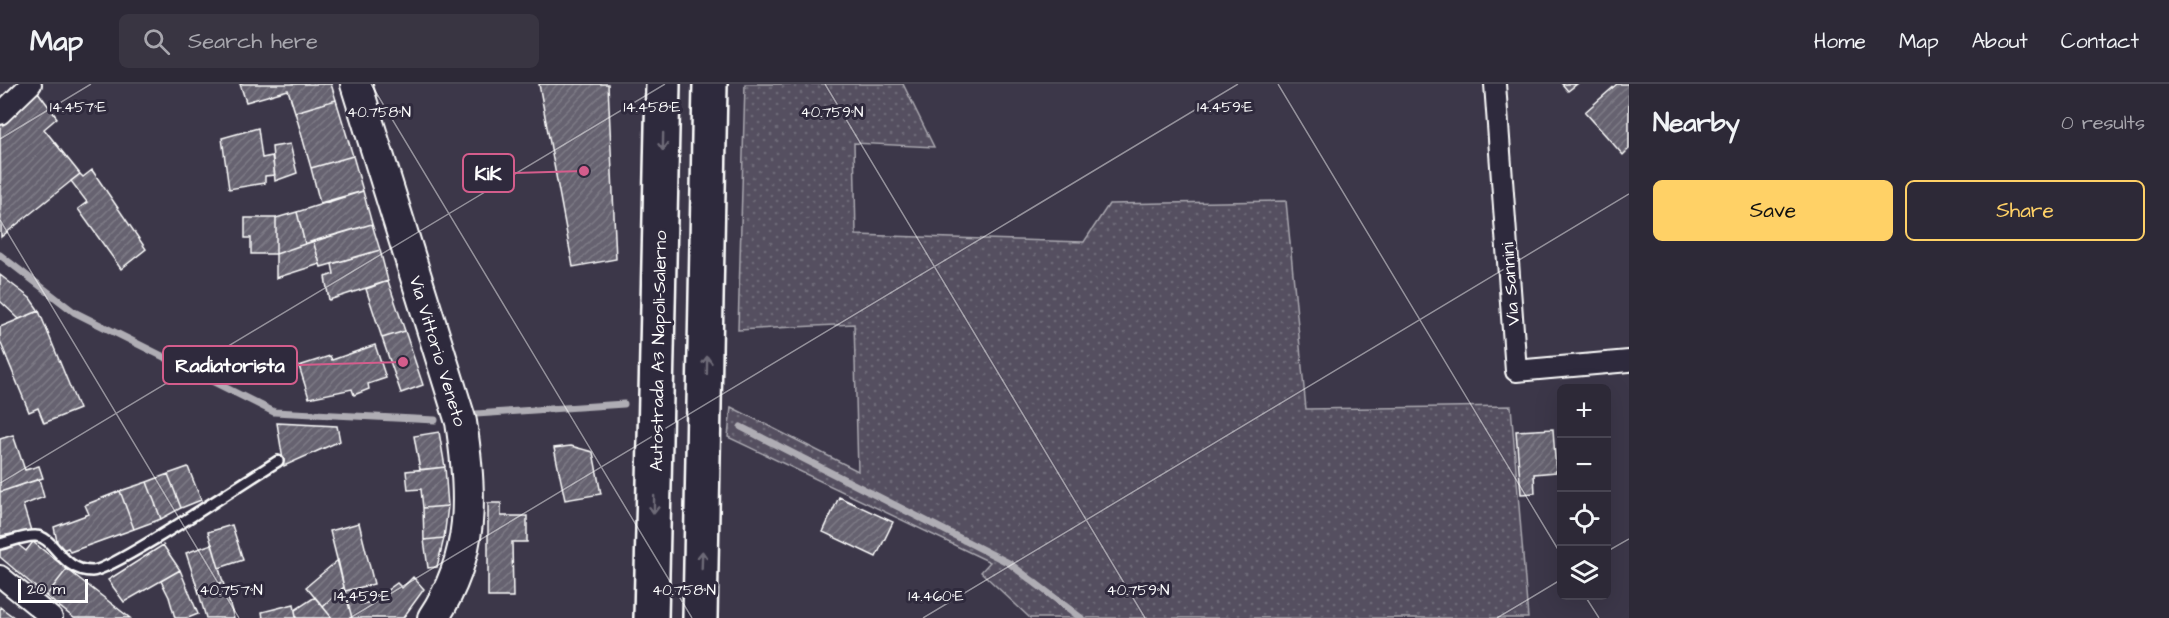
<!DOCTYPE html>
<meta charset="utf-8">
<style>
:root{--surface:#2d2937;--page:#393542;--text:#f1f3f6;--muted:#a7a6ad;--line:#484552;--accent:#ffd166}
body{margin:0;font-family:"Architects Daughter",sans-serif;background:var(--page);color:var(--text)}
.controls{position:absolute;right:18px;bottom:18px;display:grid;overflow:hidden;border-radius:9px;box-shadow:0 6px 24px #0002}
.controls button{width:54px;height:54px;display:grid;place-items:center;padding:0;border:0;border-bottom:2px solid var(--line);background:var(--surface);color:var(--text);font:30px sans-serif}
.scale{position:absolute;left:18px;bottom:15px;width:70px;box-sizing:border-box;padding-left:6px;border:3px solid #fff;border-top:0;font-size:16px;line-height:21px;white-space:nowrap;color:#fff;-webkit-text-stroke:4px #2f2a3d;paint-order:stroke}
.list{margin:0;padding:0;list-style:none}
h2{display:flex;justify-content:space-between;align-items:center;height:78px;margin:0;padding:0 24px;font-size:26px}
h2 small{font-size:20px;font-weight:400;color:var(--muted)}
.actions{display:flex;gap:12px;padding:18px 24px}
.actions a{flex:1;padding:14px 0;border:2px solid var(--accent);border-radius:9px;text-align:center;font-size:21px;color:var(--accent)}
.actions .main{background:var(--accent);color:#111}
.icon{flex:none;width:33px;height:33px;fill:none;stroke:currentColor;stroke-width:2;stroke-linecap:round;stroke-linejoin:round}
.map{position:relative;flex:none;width:1629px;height:534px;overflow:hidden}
header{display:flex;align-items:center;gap:36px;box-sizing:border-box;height:84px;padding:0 30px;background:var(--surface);border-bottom:2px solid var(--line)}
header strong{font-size:28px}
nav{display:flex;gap:33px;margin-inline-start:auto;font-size:21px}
.search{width:420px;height:54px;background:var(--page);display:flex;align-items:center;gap:15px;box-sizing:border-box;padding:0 21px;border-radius:9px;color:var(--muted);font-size:22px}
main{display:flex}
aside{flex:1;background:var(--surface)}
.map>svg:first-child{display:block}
.grass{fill:url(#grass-dots);stroke:#aaa8b0;stroke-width:1.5}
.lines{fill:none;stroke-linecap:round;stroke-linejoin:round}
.stream{stroke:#afadb4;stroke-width:7}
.building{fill:url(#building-hatch);stroke:#fff;stroke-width:1.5}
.lane-casing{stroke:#fff;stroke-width:14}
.street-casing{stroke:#fff;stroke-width:24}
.primary-casing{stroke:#fff;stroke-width:34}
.highway-casing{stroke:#fff;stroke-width:38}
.lane{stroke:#2f2a3d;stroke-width:9}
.street{stroke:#2f2a3d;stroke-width:20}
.primary{stroke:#2f2a3d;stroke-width:30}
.highway{stroke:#2f2a3d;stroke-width:33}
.oneway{stroke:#6d6a77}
.ticks{fill:none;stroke:#fff;stroke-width:1.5;stroke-opacity:0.45}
.labels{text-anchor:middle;stroke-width:6;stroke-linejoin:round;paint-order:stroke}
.street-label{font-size:18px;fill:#fff;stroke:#2f2a3d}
.ticks-label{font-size:15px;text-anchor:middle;fill:#fff;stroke:#2f2a3d;stroke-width:6;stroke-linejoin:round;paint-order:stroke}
.leader{fill:none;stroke:#d45d8c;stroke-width:2}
.callout-dot{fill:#d45d8c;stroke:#2f2a3d;stroke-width:2}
.callout{fill:#2f2a3d;stroke:#d45d8c;stroke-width:2}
.callout-label{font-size:20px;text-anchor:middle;font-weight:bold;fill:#fff}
</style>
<header>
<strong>Map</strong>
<div class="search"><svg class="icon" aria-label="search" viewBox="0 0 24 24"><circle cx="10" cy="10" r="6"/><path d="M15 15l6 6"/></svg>Search here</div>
<nav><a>Home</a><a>Map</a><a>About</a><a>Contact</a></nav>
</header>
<main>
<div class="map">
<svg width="1629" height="534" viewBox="0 0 1629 534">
<defs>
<pattern id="grass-dots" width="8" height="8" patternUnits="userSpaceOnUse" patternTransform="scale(1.5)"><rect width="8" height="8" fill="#555060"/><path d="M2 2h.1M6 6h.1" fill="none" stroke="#6e6a78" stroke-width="1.8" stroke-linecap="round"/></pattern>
<pattern id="building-hatch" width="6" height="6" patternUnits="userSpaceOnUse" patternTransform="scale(1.5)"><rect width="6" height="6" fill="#666270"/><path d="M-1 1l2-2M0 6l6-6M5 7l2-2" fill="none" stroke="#7d7a85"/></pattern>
</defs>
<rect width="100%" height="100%" fill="#3c3749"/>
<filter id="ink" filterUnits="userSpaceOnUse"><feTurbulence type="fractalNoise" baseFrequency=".0167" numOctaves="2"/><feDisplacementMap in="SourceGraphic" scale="12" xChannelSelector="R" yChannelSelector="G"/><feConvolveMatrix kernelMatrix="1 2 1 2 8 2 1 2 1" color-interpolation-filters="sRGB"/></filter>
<g filter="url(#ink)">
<!-- grass -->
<path class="grass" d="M745,0H903L934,63L854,59L856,151L1084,158L1109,120L1286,117L1306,325L1511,322L1528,534H1030L981,488L990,478L728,353L731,323L858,387L854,240L738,246Z"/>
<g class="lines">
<!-- stream -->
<path class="stream" d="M0,171L74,228L274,328L435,336
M476,330L624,320
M741,343L1009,479L1081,534"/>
</g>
<!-- building -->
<path class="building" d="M240,0H331L336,16L295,28L288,6L246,18Z
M539,0H608L616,175L573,183Z
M1562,0H1577L1568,7Z
M1617,0H1629V65L1623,71L1585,28Z
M38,8L57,34L44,45L80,90L1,153L0,41Z
M336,16L353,72L311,84L295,28Z
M258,44L262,74L272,72L275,91L265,92V99L229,105L222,54Z
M290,60L297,89L275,97L272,63Z
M353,72L363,107L320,119L311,84Z
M92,86L146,165L121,185L78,125L87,118L71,97L80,90L83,93Z
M363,107L372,140L305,160L297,128Z
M297,128L305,160L276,170V134Z
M245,134H276V170H251V154H245Z
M372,140L380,166L321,183L313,157Z
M313,157L320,180L276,194V170Z
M380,166L388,197L329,216L325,193L334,190L332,180Z
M0,191L30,214L39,227L19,235L0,217Z
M388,197L405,247L382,254L366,205Z
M39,227L79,325L44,339L38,324L29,328L0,257V243Z
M405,247L423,301L401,309L382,254Z
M375,261L386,294L368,300L369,305L354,311L352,305L309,314L299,282L330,272L332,276Z
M277,339L337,342L340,357L284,382Z
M1553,345L1556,388L1534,390L1535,409L1521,410L1516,347Z
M439,348L445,383L420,386L414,352Z
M13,351L25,386L39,382L43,394L0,408V355Z
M571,362L593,368L601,410L565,416L554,364Z
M188,383L201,416L181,424L168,390Z
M445,383L448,422L423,424L421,405L408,406L406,387Z
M168,390L181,424L161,435L147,398Z
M39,395L44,413L23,421L31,447L0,452V408Z
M147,398L161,435L134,445L120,407Z
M120,407L134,445L70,468L68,464L59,467L54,443L89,430L85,421Z
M839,413L893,438L876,473L823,448Z
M488,419H501V432H527V458H512L513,513H488Z
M448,422L444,454L424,456L423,424Z
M359,439L374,500L345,507L330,447Z
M232,441L243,476L219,484L208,448Z
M444,454L437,483L428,484L424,456Z
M33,458L67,485L46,512L0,473V466L16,459L26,467Z
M212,460L223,498L198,506L186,469Z
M163,461L180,486L124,518L108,496Z
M338,476L344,503L323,523L306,503Z
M67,485L130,534H74L46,512Z
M180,486L198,530L188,534H175L169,513L161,497Z
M413,493L424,505L403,534H352L345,507L358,504L361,520L371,518L397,499L402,504Z
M223,498L234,534H206L198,506Z
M344,503L352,534H332L323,523Z
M315,513L332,534H296L295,526Z
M294,520L296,534H263L262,528Z
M0,523L15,534H0Z"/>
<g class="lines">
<!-- lane casing -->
<g class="lane-casing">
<path id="lane" d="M0,460C10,458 25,451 36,452C55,453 61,487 92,487C112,487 250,394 278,377"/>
</g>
<!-- street casing -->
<g class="street-casing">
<path id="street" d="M1495,0L1516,287L1629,277
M0,30L31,0
M0,492L52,534"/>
</g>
<!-- primary casing -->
<g class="primary-casing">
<path id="primary" d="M356,0L461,338C472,410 475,471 433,534"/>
</g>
<!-- highway casing -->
<g class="highway-casing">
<path id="highway" d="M651,534L663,0
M700,534L710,0"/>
</g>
<!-- lane -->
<use href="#lane" class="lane"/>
<!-- street -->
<use href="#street" class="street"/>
<!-- primary -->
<use href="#primary" class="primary"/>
<!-- highway -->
<use href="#highway" class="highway"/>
</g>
<!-- one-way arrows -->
<defs><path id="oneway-shaft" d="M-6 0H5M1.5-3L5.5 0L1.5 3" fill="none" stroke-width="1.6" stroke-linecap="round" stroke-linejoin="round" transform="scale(1.5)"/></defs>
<g class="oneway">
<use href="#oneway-shaft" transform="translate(663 58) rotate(91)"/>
<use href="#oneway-shaft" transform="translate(707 281) rotate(-89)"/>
<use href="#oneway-shaft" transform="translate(654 421) rotate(91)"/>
<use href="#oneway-shaft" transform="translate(702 476) rotate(-88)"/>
</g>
</g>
<!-- ticks -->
<path class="ticks" d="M371,0L692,534M825,0L1145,534M1278,0L1562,472M0,55L91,0M0,136L239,534M0,399L665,0M1606,468L1629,455M1585,512L1599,534M350,534L1238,0M923,534L1629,110M1497,534L1562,495"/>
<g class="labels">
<!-- street labels -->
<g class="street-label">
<text transform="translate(1510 200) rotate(-94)" y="6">Via Sannini</text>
<text transform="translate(438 267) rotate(73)" y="6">Via Vittorio Veneto</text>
<text transform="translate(658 267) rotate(-89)" y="6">Autostrada A3 Napoli-Salerno</text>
</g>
</g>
<g class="ticks-label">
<text x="78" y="28">14.457°E</text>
<text x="652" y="28">14.458°E</text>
<text x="1225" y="28">14.459°E</text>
<text x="379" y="33">40.758°N</text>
<text x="832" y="33">40.759°N</text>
<text x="231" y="511">40.757°N</text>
<text x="684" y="511">40.758°N</text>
<text x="1138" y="511">40.759°N</text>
<text x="362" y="517">14.459°E</text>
<text x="936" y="517">14.460°E</text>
</g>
<!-- callouts -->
<path class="leader" d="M584 87L514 89M403 278L297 281"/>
<g class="callout-dot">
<circle cx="584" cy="87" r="6"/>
<circle cx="403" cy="278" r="6"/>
</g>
<g class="callout">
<rect x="463" y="70" width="51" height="38" rx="6"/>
<rect x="163" y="262" width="134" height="38" rx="6"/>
</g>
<g class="callout-label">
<text x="488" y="96">KiK</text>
<text x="230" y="288">Radiatorista</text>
</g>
</svg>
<div class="controls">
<button>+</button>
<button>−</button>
<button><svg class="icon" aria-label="locate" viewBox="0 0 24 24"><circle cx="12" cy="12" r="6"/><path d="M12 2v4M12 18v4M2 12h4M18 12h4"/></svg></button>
<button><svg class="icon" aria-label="layers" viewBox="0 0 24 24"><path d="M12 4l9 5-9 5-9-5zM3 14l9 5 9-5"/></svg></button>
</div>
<div class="scale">20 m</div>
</div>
<aside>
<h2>Nearby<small>0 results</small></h2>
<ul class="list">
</ul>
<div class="actions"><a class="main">Save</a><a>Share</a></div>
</aside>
</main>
